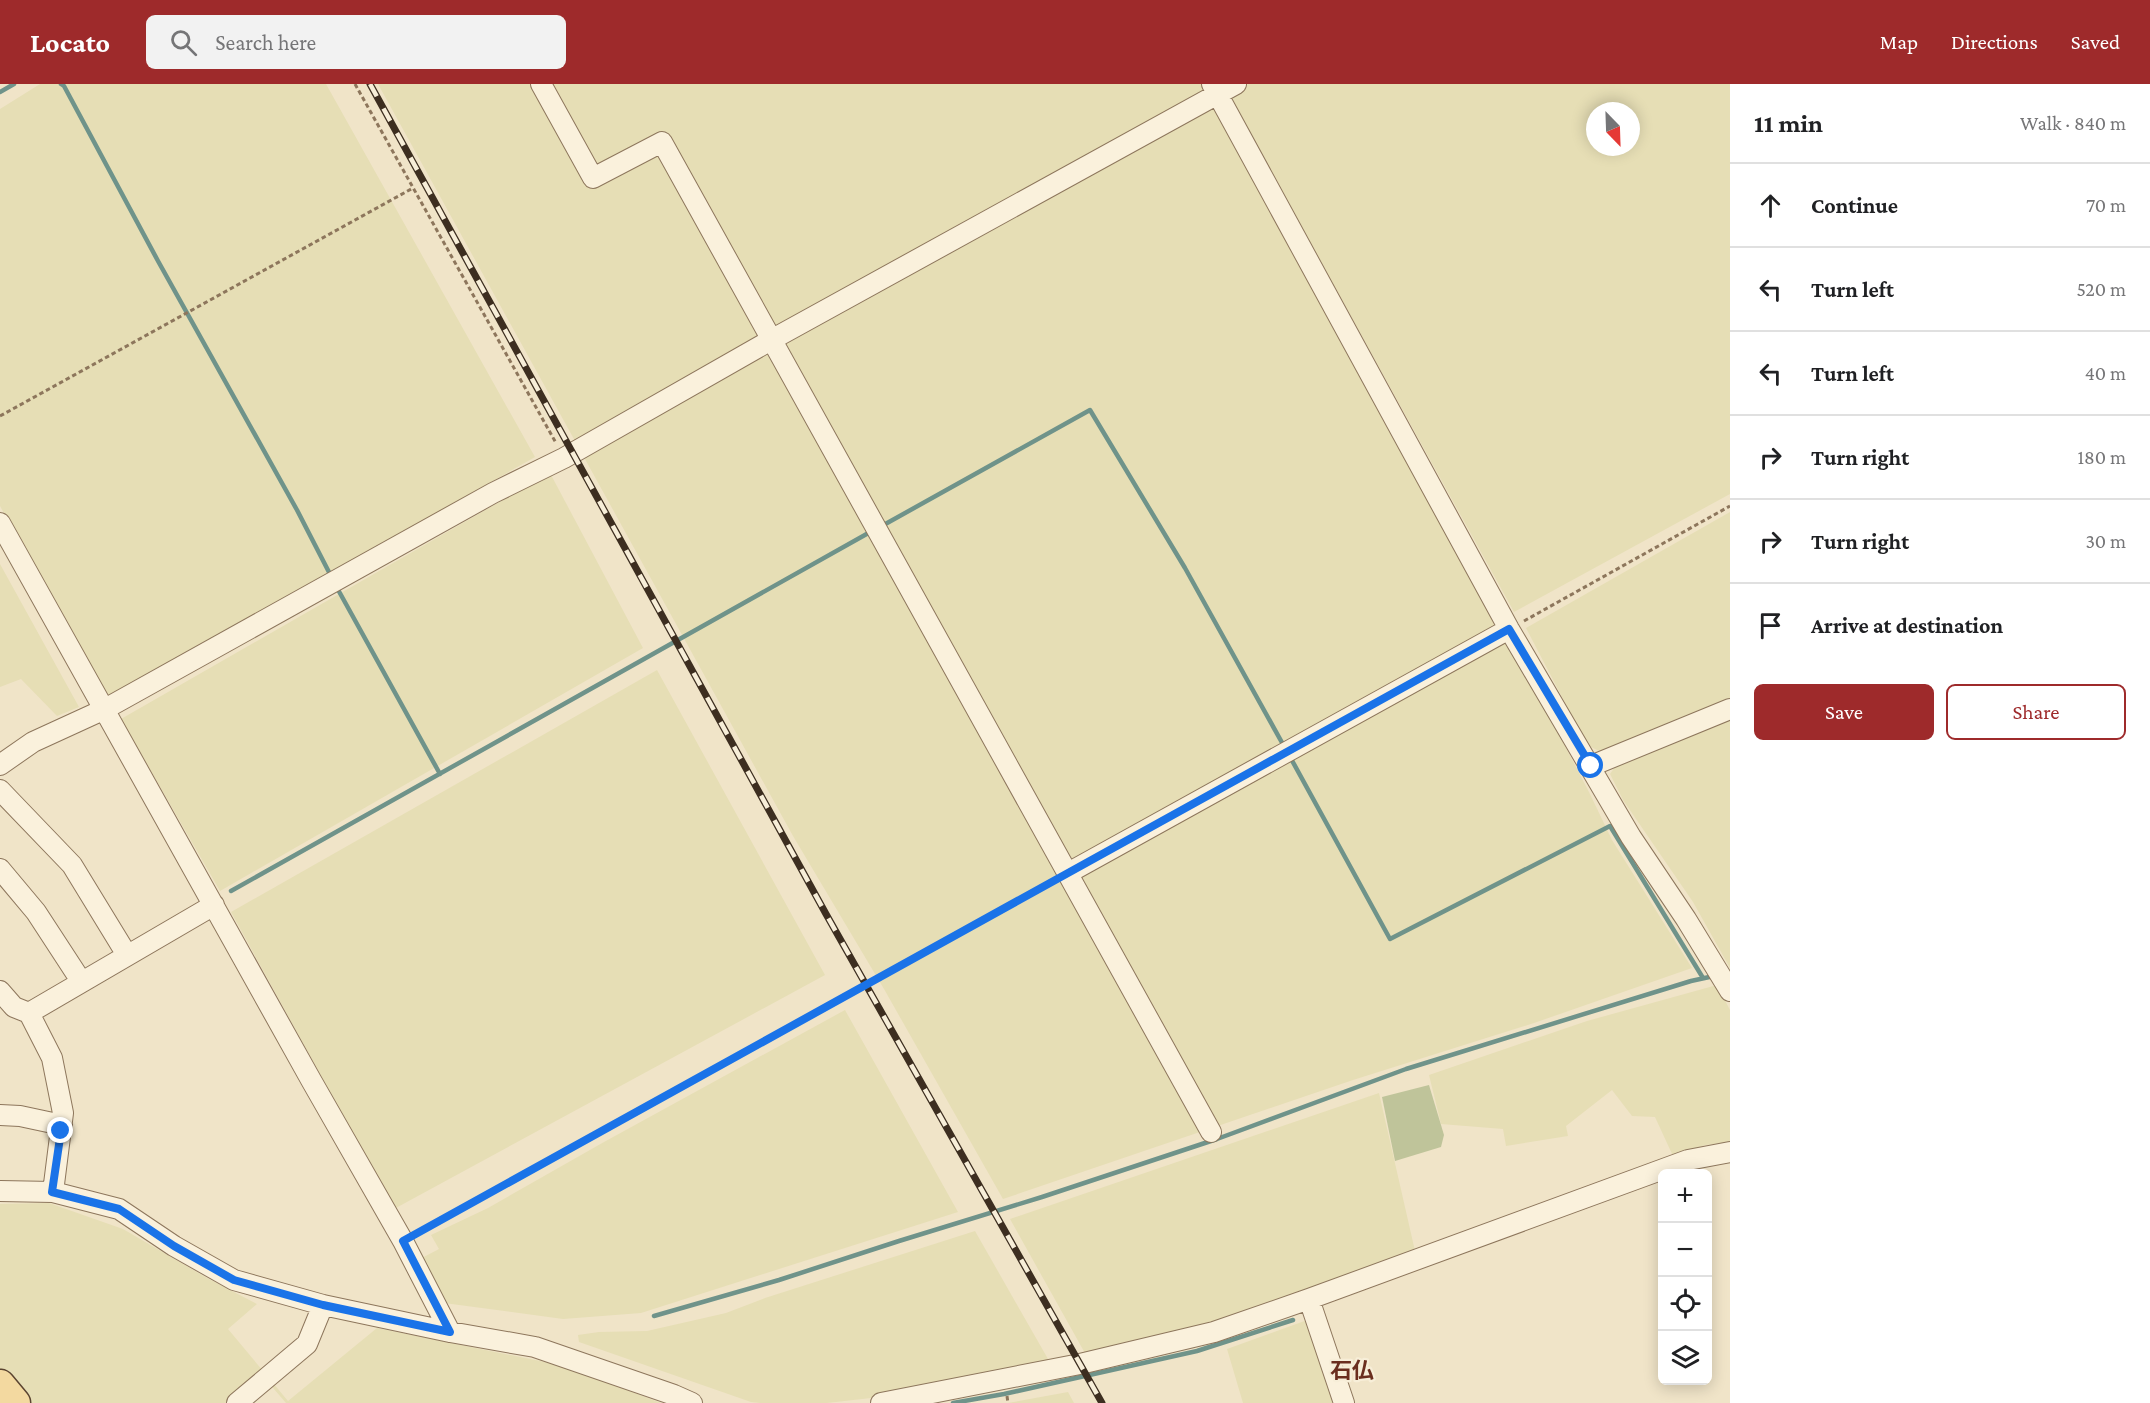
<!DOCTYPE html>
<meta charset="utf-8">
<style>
:root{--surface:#fff;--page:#f2f2f2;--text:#202124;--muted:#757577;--line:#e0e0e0;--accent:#9e2a2b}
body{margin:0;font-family:"Crimson Pro","Noto Sans JP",serif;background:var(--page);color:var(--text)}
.controls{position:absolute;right:18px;bottom:18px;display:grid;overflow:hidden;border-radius:9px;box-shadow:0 3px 15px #0003}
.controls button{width:54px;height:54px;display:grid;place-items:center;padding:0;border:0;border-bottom:2px solid var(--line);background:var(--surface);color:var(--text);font:30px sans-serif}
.compass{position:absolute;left:1586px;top:18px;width:54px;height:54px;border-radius:50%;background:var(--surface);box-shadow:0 3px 15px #0003;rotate:157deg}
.stop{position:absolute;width:18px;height:18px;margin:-14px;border:4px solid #1a73e8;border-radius:50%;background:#fff}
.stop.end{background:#1a73e8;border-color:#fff;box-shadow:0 2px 6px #0008}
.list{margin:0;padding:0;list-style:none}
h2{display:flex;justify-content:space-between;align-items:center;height:78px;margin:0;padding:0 24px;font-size:26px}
h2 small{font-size:20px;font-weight:400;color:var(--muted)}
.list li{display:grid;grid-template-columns:39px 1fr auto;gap:18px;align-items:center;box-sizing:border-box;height:84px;padding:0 24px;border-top:2px solid var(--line)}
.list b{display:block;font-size:22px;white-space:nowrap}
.list em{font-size:20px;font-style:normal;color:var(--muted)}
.actions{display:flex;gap:12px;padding:18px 24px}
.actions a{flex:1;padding:14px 0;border:2px solid var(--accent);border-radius:9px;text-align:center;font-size:21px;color:var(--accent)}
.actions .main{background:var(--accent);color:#fff}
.icon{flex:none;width:33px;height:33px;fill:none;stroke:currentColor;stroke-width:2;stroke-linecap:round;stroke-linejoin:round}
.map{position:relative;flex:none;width:1730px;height:1319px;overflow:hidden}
header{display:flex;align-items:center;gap:36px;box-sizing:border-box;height:84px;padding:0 30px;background:var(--accent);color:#fff}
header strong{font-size:28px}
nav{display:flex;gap:33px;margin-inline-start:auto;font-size:21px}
.search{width:420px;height:54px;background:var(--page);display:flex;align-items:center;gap:15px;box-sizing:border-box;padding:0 21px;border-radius:9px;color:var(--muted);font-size:22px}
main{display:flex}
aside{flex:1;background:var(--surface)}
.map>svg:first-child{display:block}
.farmland{fill:#e6deb5;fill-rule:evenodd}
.cemetery{fill:#bfc49a}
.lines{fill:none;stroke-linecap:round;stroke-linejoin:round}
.stream{stroke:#6f938a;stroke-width:4.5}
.street-casing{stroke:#8d765c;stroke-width:22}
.primary-casing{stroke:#5b4430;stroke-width:33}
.path{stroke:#8d765c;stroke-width:3;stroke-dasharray:4.5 3;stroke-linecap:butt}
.street{stroke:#faf1dc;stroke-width:20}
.primary{stroke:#f3d9a0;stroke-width:30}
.rail-casing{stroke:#3d2e20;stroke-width:7}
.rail{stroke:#f7eed8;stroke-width:4.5;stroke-dasharray:14;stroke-linecap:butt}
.route{stroke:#1a73e8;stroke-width:8}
.labels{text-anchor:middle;stroke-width:4.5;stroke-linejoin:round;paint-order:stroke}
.neighbourhood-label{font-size:22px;font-weight:bold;fill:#6b2e1e;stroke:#f7eed8}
</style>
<header>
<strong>Locato</strong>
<div class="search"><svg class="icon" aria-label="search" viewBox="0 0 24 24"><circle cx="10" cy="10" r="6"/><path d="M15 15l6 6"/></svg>Search here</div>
<nav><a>Map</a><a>Directions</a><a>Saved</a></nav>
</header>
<main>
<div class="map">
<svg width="1730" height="1319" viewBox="0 0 1730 1319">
<rect width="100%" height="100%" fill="#f0e4c8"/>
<!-- farmland -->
<path class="farmland" d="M40,0H326L535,373L107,616L0,422V25Z
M378,0H1204L1520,576L1589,708L1612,756L1692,884L1534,939L1353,996L1003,1115L884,905L793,752Z
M1248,0H1730V410L1514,528L1229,11ZM1595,27H1631V63H1595Z
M550,389L643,564L220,807L121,635Z
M1730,428V614L1601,668L1587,661L1526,544Z
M0,480L79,623L57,632L21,595L0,603Z
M657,586L825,891L394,1125L231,828Z
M1730,636V884L1693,818L1623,716L1610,690L1617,680Z
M1717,901L1730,926V1058L1705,1061L1673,1072L1655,1033L1632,1032L1612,1006L1566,1042L1568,1052L1506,1062L1503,1045L1441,1040L1429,991L1587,937Z
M845,926L958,1128L641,1229L563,1235L444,1219L418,1176L439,1165L431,1151L488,1124L604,1058Z
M1379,1009L1415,1167L1214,1241L1086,1271L1010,1135Z
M49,1119L123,1145L207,1194L257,1220L228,1245L288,1317L377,1244L565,1282L661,1319H286L261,1290L226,1319H26L0,1289V1120Z
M975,1147L1052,1282L871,1314L827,1319H760L751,1318L579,1258L578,1251L599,1248L647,1247L726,1229L765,1214Z
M1310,1235L1339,1319H1243L1227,1265Z
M1068,1308L1074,1319H1008Z"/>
<!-- cemetery -->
<path class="cemetery" d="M1429,1001L1444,1051L1441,1063L1395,1077L1382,1013Z"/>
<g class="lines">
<!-- stream -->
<path class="stream" d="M61,0L64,2L158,177L297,426L332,494
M0,8L14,0
M880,443L1090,326L1185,484L1285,664
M336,502L440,690
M1289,671L1390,855L1610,742L1703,894
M231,807L872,447
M654,1232L779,1196L899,1157L1042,1113L1217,1055L1406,985L1691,897L1714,892
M953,1319L1004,1310L1197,1267L1293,1236"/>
<!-- street casing -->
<g class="street-casing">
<path id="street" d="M541,0L593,94L662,58L1211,1048
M1212,0L1509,545L1631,753L1686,835L1730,907
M0,439L311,996L403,1157L450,1248
M0,681L33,658L105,625L493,409L564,374L771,256L1236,0
M1591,682L1730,625
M0,706L72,781L127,871
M0,785L36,828L81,897
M1068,789L1509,545
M0,907L14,923L29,929L52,974L63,1029L53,1108
M29,929L214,821
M0,1031L20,1032L62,1041
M0,1107L53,1108L119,1125L174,1162L234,1196L323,1221L450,1248L535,1263L674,1311L692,1319
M1309,1215L1344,1319
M237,1319L307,1260L323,1221
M881,1319L1080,1280L1214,1248L1309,1215L1688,1076L1730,1068"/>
</g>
<!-- primary casing -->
<g class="primary-casing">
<path id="primary" d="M0,1301L15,1319"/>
</g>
<!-- path -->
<path class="path" d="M355,0L556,359
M0,332L413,104
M1524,537L1730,422
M419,1148L1054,797
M1007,1312L1008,1319"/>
<!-- street -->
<use href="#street" class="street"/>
<!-- primary -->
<use href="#primary" class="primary"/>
<!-- rail casing -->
<g class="rail-casing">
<path id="rail" d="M370,0L826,830L1102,1319"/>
</g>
<!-- rail -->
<use href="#rail" class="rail"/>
</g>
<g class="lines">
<!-- route -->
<path class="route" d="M61,1047L52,1108L119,1125L174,1162L234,1196L323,1221L450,1248L403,1157L1509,545L1591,682"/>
</g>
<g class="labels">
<!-- neighbourhood labels -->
<g class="neighbourhood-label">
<text x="1352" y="1294">石仏</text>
</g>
</g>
</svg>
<div class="controls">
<button>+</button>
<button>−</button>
<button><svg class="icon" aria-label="locate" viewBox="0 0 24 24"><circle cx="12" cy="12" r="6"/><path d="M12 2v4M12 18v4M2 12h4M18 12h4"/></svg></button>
<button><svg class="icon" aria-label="layers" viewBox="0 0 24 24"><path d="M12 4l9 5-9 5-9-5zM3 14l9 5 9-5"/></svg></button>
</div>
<svg class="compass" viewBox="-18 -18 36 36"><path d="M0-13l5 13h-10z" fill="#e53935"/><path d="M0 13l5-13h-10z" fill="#757577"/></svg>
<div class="stop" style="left:1591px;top:682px"></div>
<div class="stop end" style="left:61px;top:1047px"></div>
</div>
<aside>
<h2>11 min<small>Walk · 840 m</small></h2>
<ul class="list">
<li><svg class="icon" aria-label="ahead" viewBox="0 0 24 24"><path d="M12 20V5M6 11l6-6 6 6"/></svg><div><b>Continue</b></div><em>70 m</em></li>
<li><svg class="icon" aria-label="left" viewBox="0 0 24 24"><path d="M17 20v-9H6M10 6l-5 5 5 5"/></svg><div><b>Turn left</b></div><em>520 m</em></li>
<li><svg class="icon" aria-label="left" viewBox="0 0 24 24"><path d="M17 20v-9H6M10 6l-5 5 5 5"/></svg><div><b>Turn left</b></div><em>40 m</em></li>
<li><svg class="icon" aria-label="right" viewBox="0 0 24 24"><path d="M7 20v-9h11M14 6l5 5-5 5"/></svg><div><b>Turn right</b></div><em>180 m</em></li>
<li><svg class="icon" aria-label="right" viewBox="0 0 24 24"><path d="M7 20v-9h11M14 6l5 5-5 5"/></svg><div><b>Turn right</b></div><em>30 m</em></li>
<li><svg class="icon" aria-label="arrive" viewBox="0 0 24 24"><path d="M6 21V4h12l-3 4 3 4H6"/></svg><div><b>Arrive at destination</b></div></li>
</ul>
<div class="actions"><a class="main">Save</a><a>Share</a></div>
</aside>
</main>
